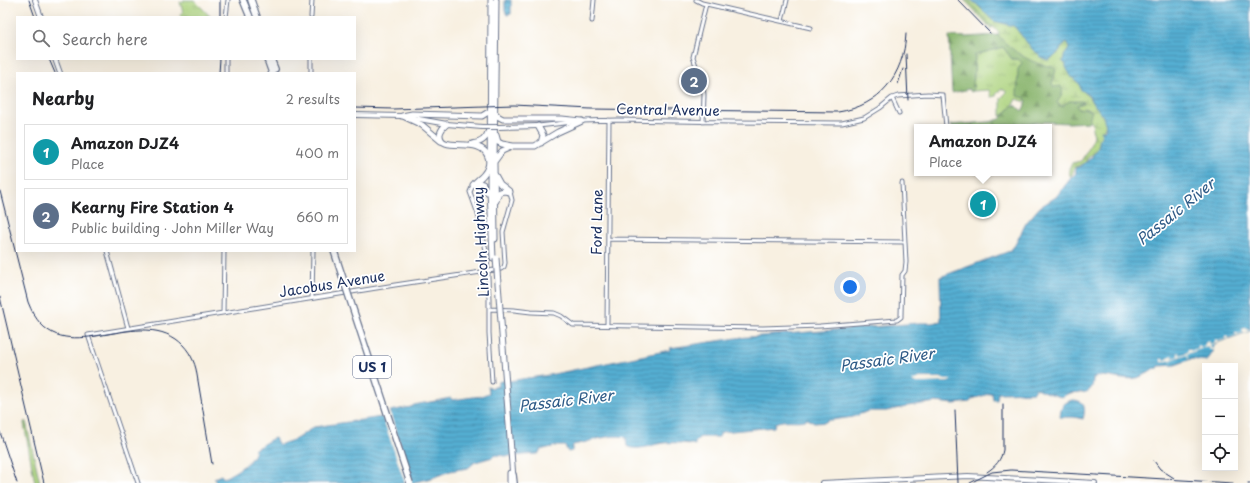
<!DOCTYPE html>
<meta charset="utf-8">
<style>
:root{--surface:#fff;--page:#f2f2f2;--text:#202124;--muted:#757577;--line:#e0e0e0;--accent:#d1495b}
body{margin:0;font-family:"Playpen Sans",sans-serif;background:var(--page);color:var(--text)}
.controls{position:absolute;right:12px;bottom:12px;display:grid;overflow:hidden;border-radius:0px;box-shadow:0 4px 16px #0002}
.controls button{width:36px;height:36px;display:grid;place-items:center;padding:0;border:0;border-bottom:1px solid var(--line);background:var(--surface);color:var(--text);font:20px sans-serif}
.you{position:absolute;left:850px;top:287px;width:14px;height:14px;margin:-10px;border:3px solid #fff;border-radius:50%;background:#1a73e8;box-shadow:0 0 0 6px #1a73e833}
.badge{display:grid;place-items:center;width:26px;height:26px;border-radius:50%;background:var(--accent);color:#fff;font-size:13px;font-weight:700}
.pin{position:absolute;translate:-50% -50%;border:2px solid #fff;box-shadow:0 1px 4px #0006}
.popup{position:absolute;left:914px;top:124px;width:138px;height:52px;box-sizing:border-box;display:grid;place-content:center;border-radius:0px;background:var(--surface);filter:drop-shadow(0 1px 3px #0005);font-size:13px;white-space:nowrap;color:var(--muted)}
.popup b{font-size:15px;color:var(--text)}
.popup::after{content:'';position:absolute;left:50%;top:100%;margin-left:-8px;border:8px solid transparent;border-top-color:var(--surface)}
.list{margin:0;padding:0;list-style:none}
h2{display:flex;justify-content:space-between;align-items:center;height:52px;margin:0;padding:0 16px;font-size:17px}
h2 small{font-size:13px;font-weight:400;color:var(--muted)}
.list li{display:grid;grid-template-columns:26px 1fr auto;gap:12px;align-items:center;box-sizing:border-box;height:56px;margin:0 8px 8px;padding:0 8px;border:1px solid var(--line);border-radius:0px}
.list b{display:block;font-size:15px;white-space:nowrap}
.list p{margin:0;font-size:13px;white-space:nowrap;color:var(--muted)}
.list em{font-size:13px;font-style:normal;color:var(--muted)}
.icon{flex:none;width:22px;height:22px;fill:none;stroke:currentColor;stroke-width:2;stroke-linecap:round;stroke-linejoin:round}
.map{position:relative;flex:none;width:1250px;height:483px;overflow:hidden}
.search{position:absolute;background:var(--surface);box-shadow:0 4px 16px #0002;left:16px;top:16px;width:340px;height:44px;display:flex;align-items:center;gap:10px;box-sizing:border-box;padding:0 14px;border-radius:0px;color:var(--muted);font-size:15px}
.panel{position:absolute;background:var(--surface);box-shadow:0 4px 16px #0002;left:16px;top:72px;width:340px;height:180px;border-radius:0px}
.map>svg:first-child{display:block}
.grass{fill:url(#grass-tufts);stroke:#63806d}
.forest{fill:url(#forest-firs);stroke:#527265}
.wetland{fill:url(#wetland-marsh);stroke:#63806d}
.water{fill:url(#water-rules);stroke:#386e98}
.pier{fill:#f8f0e1}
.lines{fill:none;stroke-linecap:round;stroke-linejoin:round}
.minor-casing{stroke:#68738c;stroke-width:5}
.secondary-casing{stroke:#68738c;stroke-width:6}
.trunk-casing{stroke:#68738c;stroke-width:7}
.motorway-casing{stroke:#68738c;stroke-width:8}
.minor{stroke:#fff;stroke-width:3}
.secondary{stroke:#fff;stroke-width:4}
.trunk{stroke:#fff;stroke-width:5}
.motorway{stroke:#fff;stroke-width:5.5}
.rail{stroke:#1b2f5e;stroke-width:1}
.secondary-bridge-casing{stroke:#68738c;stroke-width:6;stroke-linecap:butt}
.trunk-bridge-casing{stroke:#68738c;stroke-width:7;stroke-linecap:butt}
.motorway-bridge-casing{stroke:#68738c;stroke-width:8;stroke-linecap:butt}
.secondary-bridge{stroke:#fff;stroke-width:4}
.trunk-bridge{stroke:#fff;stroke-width:5}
.motorway-bridge{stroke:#fff;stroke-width:5.5}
.labels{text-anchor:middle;stroke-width:3.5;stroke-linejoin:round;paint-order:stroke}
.shield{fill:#fff;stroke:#5f6d8e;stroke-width:1}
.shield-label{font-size:13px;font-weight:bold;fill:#1b2f5e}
.street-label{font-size:14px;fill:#1b2f5e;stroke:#fff}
.water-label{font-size:15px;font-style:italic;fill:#2f5b87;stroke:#fff}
</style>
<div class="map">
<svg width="1250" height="483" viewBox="0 0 1250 483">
<defs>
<pattern id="grass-tufts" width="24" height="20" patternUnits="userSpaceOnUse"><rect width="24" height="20" fill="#abd27c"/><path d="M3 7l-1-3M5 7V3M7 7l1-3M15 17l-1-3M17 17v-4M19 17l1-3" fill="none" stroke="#8aab69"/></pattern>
<pattern id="forest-firs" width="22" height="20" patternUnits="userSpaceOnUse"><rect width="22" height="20" fill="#88b46c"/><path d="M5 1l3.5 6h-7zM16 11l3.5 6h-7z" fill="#6e935c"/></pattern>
<pattern id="wetland-marsh" width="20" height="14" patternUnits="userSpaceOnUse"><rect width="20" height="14" fill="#abd27c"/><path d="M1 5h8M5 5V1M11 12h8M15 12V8" fill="none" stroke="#8aab69"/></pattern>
<pattern id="water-rules" width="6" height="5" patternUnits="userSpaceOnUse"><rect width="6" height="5" fill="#55aed2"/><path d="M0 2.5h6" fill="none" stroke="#468eae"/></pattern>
</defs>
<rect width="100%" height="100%" fill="#fff"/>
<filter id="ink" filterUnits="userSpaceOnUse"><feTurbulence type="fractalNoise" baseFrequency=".025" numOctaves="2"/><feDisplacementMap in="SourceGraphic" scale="8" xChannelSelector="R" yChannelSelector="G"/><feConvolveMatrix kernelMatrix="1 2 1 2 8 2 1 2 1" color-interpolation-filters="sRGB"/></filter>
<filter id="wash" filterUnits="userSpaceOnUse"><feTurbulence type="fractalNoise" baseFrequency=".012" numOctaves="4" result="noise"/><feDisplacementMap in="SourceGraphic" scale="16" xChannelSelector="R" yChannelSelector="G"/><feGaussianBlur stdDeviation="0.9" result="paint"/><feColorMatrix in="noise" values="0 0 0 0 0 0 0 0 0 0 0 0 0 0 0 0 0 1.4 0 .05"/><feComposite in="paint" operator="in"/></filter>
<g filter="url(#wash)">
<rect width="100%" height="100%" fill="#f8f0e1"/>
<!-- grass -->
<path class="grass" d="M183,0H194L211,17H181L180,14L183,12L180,2L184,1Z
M964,0H968L992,27L991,29C981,20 974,8 964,0Z
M1003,47L1012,59H1018L1022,63L1025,98L1027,102L1016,99L1013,105L1001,117V98L1007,92L1002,89L997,93L996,96L991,97L989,90L973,91L975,55Z
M25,421L26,422L40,483H35L24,423Z"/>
<!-- forest -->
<path class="forest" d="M998,35C1010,49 1034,66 1052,66L1056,70L1052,84L1061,85C1065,94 1061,96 1057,103L1062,106L1069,101H1083L1085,102L1077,105L1078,109L1084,108L1092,111L1090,118L1091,122L1069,123L1046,122L983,127H951L950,125L990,122L1000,119L1013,105L1017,106L1022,111L1027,102L1025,98L1017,96L1018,69L1022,63L1018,59H1012L1003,47L975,55L973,91L971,92L969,89L952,93L949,36L966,37Z"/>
<!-- wetland -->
<path class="wetland" d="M968,0H971L975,3L994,21L1014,26L1033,50L1049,60L1056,55L1066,42H1068L1069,49L1064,56L1063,62L1066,64C1066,72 1074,78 1079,83C1083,87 1088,96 1091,101C1094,106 1092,102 1096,106C1101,111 1104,118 1106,124L1102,132L1098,147L1095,153L1089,156L1085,163L1074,168L1072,175L1070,176L1069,168L1072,163L1081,161L1089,148L1094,135L1092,129L1093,124C1088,119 1090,117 1092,111L1084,108L1078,109L1077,105L1084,103L1083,101H1069L1062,106L1057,103C1061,96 1065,93 1061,86L1054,87L1052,84L1056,70L1052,66C1034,66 1009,49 998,35L999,32C987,23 978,12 968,0Z"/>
<!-- water -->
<path class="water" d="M505,0H511V14L507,15L505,11Z
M971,0H1250V331L1214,344L1213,352L1207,361L1191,359L1175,365L1159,366L1157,370L1155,368C1149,374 1134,381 1125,378L1124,379C1115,379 1102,373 1093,378C1093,397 1082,391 1070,393C1066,394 1065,396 1061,397L1045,392L1036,388L1033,392L998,393L997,400H993L992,393L972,399L970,402L954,404L936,402L907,406L906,407L886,411H868L853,417L832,420H827L826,422L814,423L808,419C797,423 785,418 775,423L774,427L721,432L719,437H700L695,442V445C689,443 671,442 664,443C652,444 638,452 627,446L626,437C609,433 590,442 573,445L572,448V451L568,452L565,446H556L540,450L539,453L537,454L508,456L495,455L493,457L475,462L468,468L450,471L432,478L410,483H216L214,478L221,475L224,478C235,472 254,462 255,449C263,445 268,440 275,438L279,445L296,439L314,427L382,417L391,414L390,411L411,407L414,405L451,398L452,400L481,396L489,393L488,386L492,388L494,386L498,387V383L500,381H509L549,375L670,350V348L737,338L919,323H932L941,321L940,277L1010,251L1015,245L1026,223L1040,207L1056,197L1071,178L1076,173L1075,168C1083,168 1095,154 1098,148C1100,143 1098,140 1102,136L1101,131L1105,130L1106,126L1103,116L1095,105L1093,104L1088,94L1081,90L1079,83L1074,80L1075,78H1072L1066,67V64L1063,62L1064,56L1069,49L1068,42H1066L1056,55L1049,60L1042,58L1039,54L1033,50L1014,26L994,21L986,14L980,7Z
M1072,400C1085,400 1086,408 1083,419L1074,417H1060C1061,408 1062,403 1072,400Z"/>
<!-- pier -->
<path class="pier" d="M1246,328L1248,330H1250L1247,332L1248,334L1246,332L1210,345L1211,348L1213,349V351L1209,349L1208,346L1187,354L1190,362L1186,354L1171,360L1172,365L1170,360L1162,363L1161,361V359H1163V361L1168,359V357L1172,355L1173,358L1178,356V353L1179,352L1180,355L1188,352V349H1190L1191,351L1198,348V346L1199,345L1201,348L1205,346V343L1209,341L1210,344L1215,342V340L1216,339L1218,341L1225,339V336L1227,335L1228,338L1236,335L1235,332H1237L1238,334L1243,332L1242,329Z
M919,378H941L945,380H952L948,382L926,383H916L912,381Z
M389,409L412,483H405L382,415L389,412Z"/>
</g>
<g filter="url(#ink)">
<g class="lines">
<!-- minor casing -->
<g class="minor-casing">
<path id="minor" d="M696,0L702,3L811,28
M226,17L228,0
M311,17L312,0
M592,21L594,0
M782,21L787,0
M226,73V59
M311,73V59
M892,98L899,113
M582,121L618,120L732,122L842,123L864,118L880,108L892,98L898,96L928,94L943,95L946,127
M703,122L704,95L703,86L693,57L706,4
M538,126L574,122
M473,185L470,192L478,214L487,255L489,299V333L492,382
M608,239L905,242
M107,251L128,328
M312,298L313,251
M489,309L514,310L531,312L554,313L561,316L573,325L763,328L820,326L897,320L901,317V315L902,275L905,271L906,262L902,183
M223,313L224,251
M607,325L609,120
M138,483L88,335L395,285L501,269L504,267L505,263L503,232L512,200L510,192"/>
</g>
<!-- secondary casing -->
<g class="secondary-casing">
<path id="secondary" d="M35,0L41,17
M55,59L60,73
M355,115L402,116L447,124L482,127
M499,127L538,126
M822,483L968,476L1095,483"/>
</g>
<!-- trunk casing -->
<g class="trunk-casing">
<path id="trunk" d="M491,0L490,190L493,258
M495,113L499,117L503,119H562L581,121
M402,116L412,114L482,116L490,111
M403,116L422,125L441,141
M447,124C443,127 441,130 440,134C439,155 481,134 488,157C490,163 488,169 484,174C481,178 476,181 473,185
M538,126L543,135L541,143
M496,135L498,142L502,144L513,146H535L558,132L582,121
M472,144C480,143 486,140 488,132
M494,162L502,151L511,147
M495,175L500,184L509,191
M473,185L480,183L483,184L487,192
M496,201L499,192L504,191L510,192
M495,239L494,163L496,0
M507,398L513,478
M510,473V483"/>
</g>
<!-- motorway casing -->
<g class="motorway-casing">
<path id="motorway" d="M243,0L250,17
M251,0L257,17
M267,59L272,73
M271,59L275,69
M513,475L514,483"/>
</g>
<!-- minor -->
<use href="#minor" class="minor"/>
<!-- secondary -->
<use href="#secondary" class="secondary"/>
<!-- trunk -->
<use href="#trunk" class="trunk"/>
<!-- motorway -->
<use href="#motorway" class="motorway"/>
<!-- rail -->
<path class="rail" d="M29,0L35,17
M958,0L990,33
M220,17V0
M906,54L908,100
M49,59L55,73
M219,73L220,59
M898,84L903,69
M355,108L393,109L514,105L591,109L838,112C880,106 904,75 906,34
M0,191L28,302C56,376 128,307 176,339C186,346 193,357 196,369L212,464
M0,297L44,483
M955,410L958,483
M0,432L17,483
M1154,461L1160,469L1174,478
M987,472C996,466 1001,460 1003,450V404
M970,483L992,472L1011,470L1233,483
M1248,483H1250"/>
<!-- secondary-bridge casing -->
<g class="secondary-bridge-casing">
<path id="secondary-bridge" d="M482,127H499"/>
</g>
<!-- trunk-bridge casing -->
<g class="trunk-bridge-casing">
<path id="trunk-bridge" d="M496,258L507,398"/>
</g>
<!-- motorway-bridge casing -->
<g class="motorway-bridge-casing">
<path id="motorway-bridge" d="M334,251L410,483"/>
</g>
<!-- secondary-bridge -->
<use href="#secondary-bridge" class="secondary-bridge"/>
<!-- trunk-bridge -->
<use href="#trunk-bridge" class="trunk-bridge"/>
<!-- motorway-bridge -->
<use href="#motorway-bridge" class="motorway-bridge"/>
</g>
</g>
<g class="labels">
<!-- shield labels -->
<rect class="shield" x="353" y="356" width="38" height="22" rx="3"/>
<g class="shield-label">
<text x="372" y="372">US 1</text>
</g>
<!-- street labels -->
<g class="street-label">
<text transform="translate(668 110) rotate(1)" y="5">Central Avenue</text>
<text transform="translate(597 222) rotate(-89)" y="5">Ford Lane</text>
<text transform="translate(481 242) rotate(-93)" y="5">Lincoln Highway</text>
<text transform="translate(332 284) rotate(-9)" y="5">Jacobus Avenue</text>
</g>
<!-- water labels -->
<g class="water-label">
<text transform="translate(1176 212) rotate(-39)" y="5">Passaic River</text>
<text transform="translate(887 360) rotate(-8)" y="5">Passaic River</text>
<text transform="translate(566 401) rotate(-7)" y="5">Passaic River</text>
</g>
</g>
</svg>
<div class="controls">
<button>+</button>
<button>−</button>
<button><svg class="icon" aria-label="locate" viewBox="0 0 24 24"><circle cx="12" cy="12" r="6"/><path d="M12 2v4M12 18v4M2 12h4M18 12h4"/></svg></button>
</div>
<div class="you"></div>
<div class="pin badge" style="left:983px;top:204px;background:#0f9aa8">1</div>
<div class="popup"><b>Amazon DJZ4</b>Place</div>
<div class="pin badge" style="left:694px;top:81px;background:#5c6f8a">2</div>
<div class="search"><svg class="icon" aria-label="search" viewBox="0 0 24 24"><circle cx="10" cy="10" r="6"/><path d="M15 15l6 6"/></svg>Search here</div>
<section class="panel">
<h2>Nearby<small>2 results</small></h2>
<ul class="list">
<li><span class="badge" style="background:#0f9aa8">1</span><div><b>Amazon DJZ4</b><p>Place</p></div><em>400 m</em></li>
<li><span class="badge" style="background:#5c6f8a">2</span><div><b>Kearny Fire Station 4</b><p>Public building · John Miller Way</p></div><em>660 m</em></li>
</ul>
</section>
</div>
